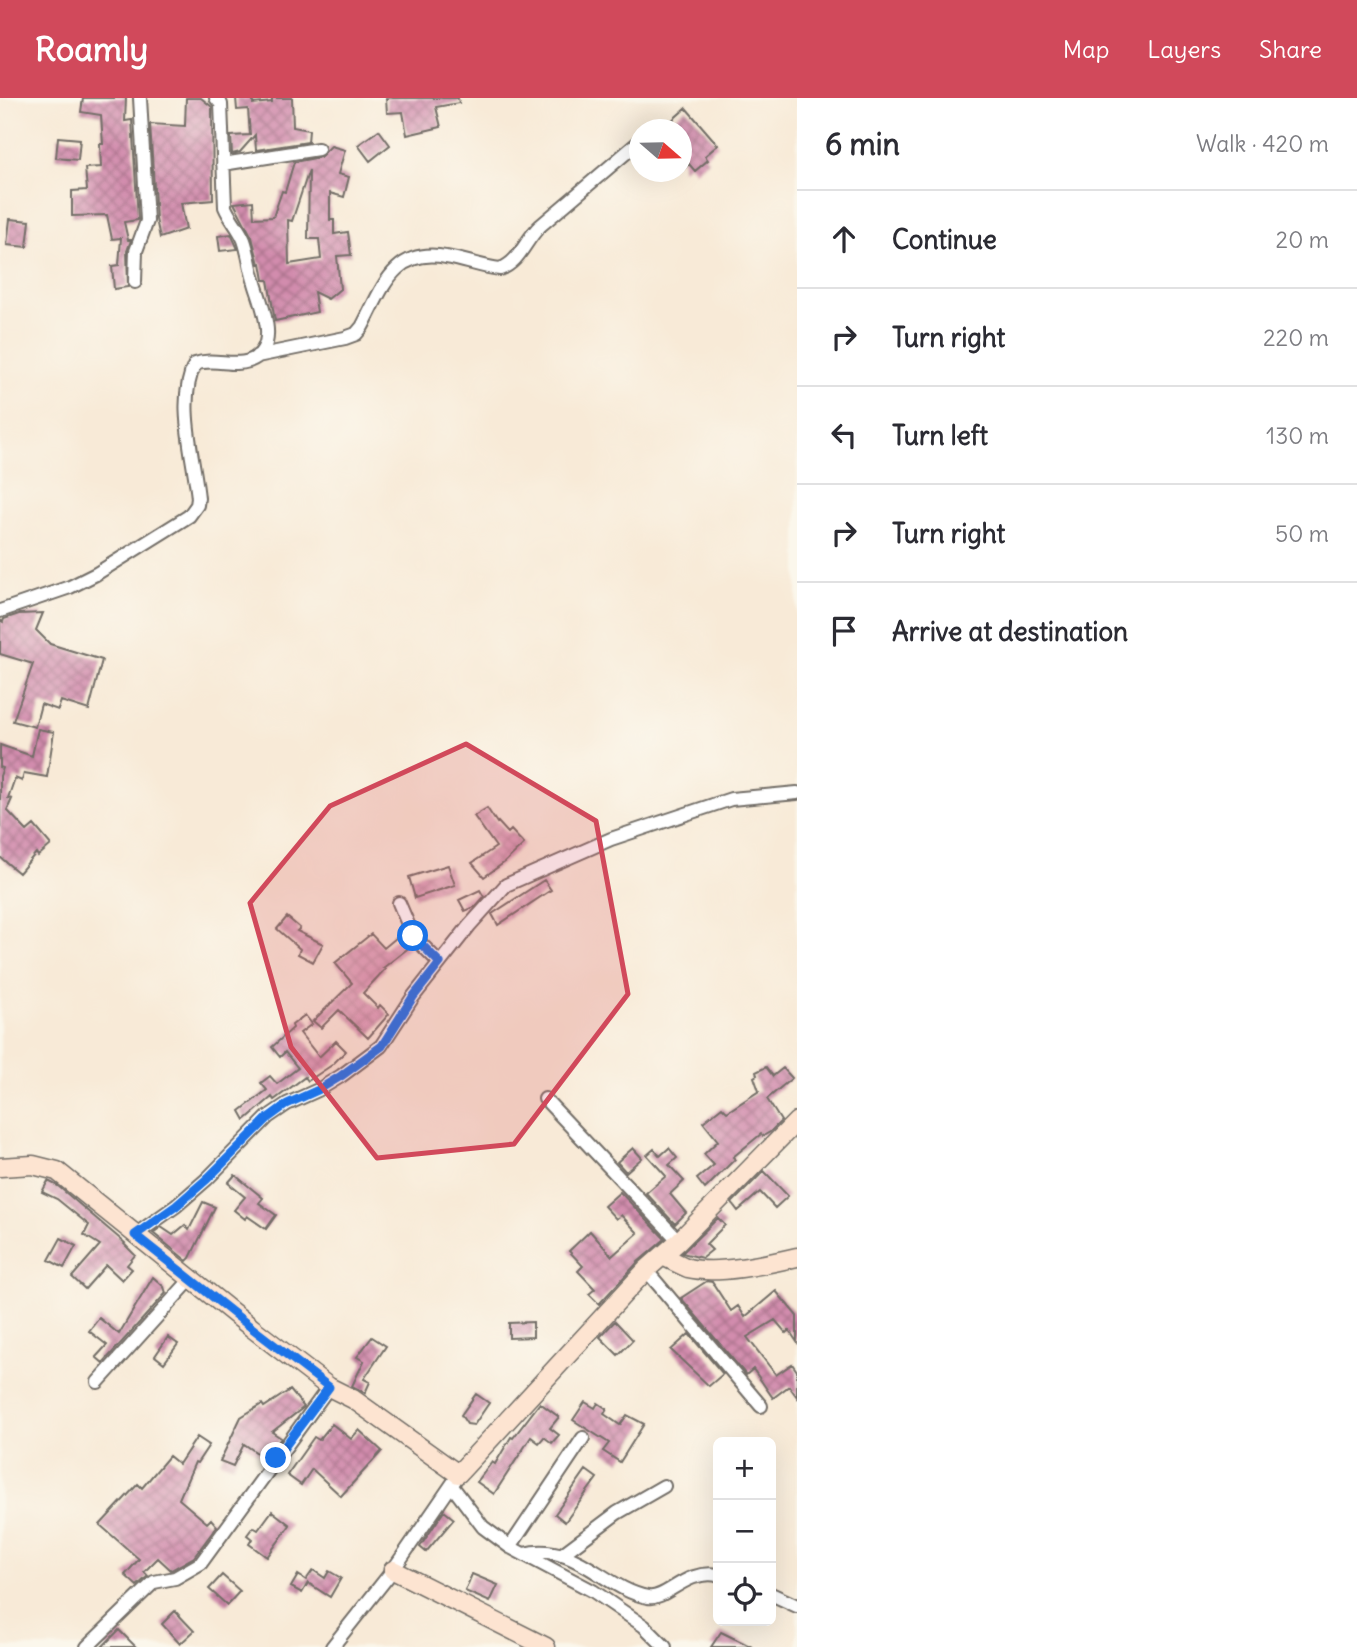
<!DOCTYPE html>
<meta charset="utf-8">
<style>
:root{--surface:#fff;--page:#f2f2f3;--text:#2b2b33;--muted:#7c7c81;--line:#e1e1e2;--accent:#d1495b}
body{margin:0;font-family:Delius,sans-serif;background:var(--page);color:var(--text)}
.controls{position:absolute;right:21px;bottom:21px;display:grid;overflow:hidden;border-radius:10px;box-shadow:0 7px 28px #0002}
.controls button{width:63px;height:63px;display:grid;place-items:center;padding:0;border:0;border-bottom:2px solid var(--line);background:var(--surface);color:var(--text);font:35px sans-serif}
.compass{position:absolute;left:629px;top:21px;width:63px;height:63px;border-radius:50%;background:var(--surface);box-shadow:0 7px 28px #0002;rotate:110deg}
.stop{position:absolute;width:21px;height:21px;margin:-16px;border:5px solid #1a73e8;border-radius:50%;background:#fff}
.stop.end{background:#1a73e8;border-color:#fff;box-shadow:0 2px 7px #0008}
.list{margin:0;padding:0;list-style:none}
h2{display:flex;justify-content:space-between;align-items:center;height:91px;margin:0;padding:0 28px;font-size:30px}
h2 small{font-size:23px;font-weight:400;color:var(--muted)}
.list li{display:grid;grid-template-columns:46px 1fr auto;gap:21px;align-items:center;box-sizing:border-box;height:98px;padding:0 28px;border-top:2px solid var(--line)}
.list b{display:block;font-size:26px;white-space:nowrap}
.list em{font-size:23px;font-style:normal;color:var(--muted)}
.icon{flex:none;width:38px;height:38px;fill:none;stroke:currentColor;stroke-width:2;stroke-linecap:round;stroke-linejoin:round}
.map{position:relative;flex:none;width:797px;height:1549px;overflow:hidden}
header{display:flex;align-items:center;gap:42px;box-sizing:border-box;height:98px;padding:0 35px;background:var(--accent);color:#fff}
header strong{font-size:33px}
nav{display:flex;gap:38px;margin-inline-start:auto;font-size:24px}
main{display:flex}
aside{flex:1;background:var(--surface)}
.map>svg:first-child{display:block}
.building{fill:url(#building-cross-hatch);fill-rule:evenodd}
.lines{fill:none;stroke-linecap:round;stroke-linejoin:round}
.street-casing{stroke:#736e67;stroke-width:16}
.secondary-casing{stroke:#736e67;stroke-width:21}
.street{stroke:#fff;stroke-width:12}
.secondary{stroke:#fde4d1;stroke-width:18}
.route{stroke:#1a73e8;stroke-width:9}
.marked{fill:#d1495b;fill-opacity:0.2;stroke:#d1495b;stroke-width:5;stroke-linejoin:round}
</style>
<header>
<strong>Roamly</strong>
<nav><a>Map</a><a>Layers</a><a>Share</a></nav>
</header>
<main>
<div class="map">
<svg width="797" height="1549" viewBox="0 0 797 1549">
<defs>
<pattern id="building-cross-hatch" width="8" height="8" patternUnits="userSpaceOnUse" patternTransform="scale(1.75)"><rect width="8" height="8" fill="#d28cad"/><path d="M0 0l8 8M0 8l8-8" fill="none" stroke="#ab738d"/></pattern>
</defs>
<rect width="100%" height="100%" fill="#fbf7ec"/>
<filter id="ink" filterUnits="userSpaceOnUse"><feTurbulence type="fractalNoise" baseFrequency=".0143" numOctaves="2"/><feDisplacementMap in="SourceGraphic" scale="14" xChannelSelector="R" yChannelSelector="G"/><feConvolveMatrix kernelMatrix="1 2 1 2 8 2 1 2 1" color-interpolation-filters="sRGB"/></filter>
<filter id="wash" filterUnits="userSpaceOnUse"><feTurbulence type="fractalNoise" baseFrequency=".00686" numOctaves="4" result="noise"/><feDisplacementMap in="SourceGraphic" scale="28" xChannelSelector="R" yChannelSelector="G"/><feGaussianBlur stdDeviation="1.57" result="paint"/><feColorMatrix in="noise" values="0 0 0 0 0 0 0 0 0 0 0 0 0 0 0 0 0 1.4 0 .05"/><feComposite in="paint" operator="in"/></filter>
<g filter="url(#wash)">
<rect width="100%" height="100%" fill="#f8ead7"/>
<g id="blocks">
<!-- building -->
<path class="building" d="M83,0H126L125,23L132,22L138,122L124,124L128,142H131L127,153L128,189L114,191L112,168L119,167L121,140L112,141L107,117L72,118V93L87,92L85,70L101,69L100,46H103L101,17L81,14Z
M186,0H201L212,9L213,102L181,105L186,131L160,140L156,121L150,26L185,28Z
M236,0H253V6L272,4V0H292L293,29L309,32L308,44L256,52L255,37L240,54L232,56L231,38L250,37L248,11L237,12Z
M386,0H458L459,5L436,9L441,29L407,37L403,14L387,15Z
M686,10L718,47L705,58L708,62L695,73L689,66L682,72V32H676L670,24Z
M379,32L390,47L370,63L358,47Z
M58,39L80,41L78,62L56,60Z
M331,48L345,52L338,76L349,79L344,99L330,95V122H334V136L348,134L351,157L337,158L340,191L328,201L314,194L317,214L275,223L268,182H264L261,165L259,166L252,139L234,105L253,103L254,120L273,119L282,93L285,94L294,64L320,59ZM309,72L308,141H319L321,161L289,166L288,122L292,123Z
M10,121L30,123L27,149L7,147Z
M231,136L238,151L220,153L218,138Z
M43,515L36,532L50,546L102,562L89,612L61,603L58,612L41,606L35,629L13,623L33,566L0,556V522L3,524L4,521L19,516Z
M38,631L54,634L47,679L24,675L22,683L15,680L8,700L12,701L7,712L27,733L34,727L51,747L38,758L36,755L19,775L0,759V678L3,670L0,669V647L32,658Z
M487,710L497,725L498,724L508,735L511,732L524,746L505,764L484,779L472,765L496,749L474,718Z
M448,767L455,787L415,800L409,779Z
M544,782L551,792L498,827L492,816Z
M480,792L484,799L475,809L465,813L459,802Z
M287,819L300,830L297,833L323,846L313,864L298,856L300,851L277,831Z
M402,835L411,848L383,870L385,871L363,895L378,910L380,907L389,916L368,940L339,912L321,930L313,923L352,885L335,865L371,836L384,850Z
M305,917L312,926L300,935L319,959L336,943L346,953L332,967L308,983L305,979L274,1002L272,999L245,1022L240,1013L267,992L261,985L270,978L277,986L298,970L285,954L280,959L272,949L293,930L292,927Z
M766,969L773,978L783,970L792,980L767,1001L781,1023L770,1034L763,1038L761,1036L733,1059L735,1061L705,1091L697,1081L714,1067L704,1056L718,1043L703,1024L722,1009L727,1014L759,993L754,979L757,977L756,974Z
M633,1050L642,1060L626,1074L617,1064Z
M669,1050L677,1060L669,1067L684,1083L670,1096L686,1115L675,1126L646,1095L666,1078L647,1057L654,1051L660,1058Z
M764,1073L788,1098L775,1110L760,1094L738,1113L732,1105Z
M235,1077L263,1100L259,1105L276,1117L266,1131L247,1118L245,1121L234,1112L245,1099L228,1085Z
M48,1083L58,1088L85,1111L125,1145L124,1146L135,1157L127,1167L132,1171L122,1182L106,1167L85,1191L72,1179L100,1147L84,1137L89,1127L57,1101L42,1094Z
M620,1094L665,1141L638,1164L599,1206L589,1196L595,1191L578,1173L583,1168L569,1153L590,1133L612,1158L638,1135L621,1117L616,1121L604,1108Z
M203,1104L215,1109L190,1160L187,1163L153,1135L161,1129L173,1137L185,1127L189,1132Z
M718,1120L725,1127L706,1146L712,1152L702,1160L682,1155Z
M61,1140L76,1148L64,1170L49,1162Z
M153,1179L164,1189L166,1195L103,1265L96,1259L107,1247L89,1233L99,1220L119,1236Z
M707,1183L712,1184L731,1213L738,1208L745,1219L776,1193L797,1218V1244L789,1232L786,1235L775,1222L747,1239L776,1277L792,1266L797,1273V1299L789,1288L773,1300L753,1271L746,1277L681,1200Z
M615,1223L633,1242L618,1257L600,1239Z
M533,1224V1239L509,1240V1225Z
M689,1236L723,1276L709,1288L671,1252Z
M168,1239L178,1246L164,1265L155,1258Z
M372,1239L386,1248L364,1281L370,1284L365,1295L352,1288L364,1263L357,1259Z
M290,1292L304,1309L272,1334L281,1340L266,1361L244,1346L233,1368L220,1363L241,1319L262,1306L264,1309Z
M476,1296L489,1305L474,1327L467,1326L461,1317Z
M585,1304L595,1310L598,1305L607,1311L604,1316L620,1327L627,1317L644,1326L620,1364L603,1353L609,1345L573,1322Z
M540,1305L559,1319L550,1330L559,1337L552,1345L544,1339L539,1345L531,1339L494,1396L477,1384L492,1364L495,1366L511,1339L513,1340Z
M332,1326L351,1341L359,1332L382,1353L341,1398L312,1371L301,1387L287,1377L314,1339L319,1342Z
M197,1339L209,1347L197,1365L195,1364L179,1401L207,1425L211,1421L217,1428L194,1459L171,1472L158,1460L144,1474L148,1478L137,1488L125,1477L139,1461L100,1427L138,1386L142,1390L169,1358L179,1366Z
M586,1372L597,1380L565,1424L555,1416Z
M272,1413L290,1427L267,1459L249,1446L252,1441L247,1437L253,1429L258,1432Z
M444,1413L454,1421L426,1454L420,1449Z
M313,1472L325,1480L329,1473L341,1480L330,1499L308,1485L302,1495L291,1489L298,1477L306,1482Z
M472,1476L498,1487L490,1504L465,1493Z
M222,1477L240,1493L227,1507L209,1491Z
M175,1513L194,1533L180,1546L162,1526Z
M119,1532L136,1549H102Z
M721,1534L752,1549H711Z"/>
</g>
</g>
<g filter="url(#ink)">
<use href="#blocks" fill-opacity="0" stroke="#736e67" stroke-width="2"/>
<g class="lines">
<!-- street casing -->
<g class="street-casing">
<path id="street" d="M652,32L656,29
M223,66L318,51
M135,184L136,153L147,123L140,0
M257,258L345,240L356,236L362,229C382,192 393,149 446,159C465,162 482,169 500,171C520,164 525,142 540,128L640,43
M0,513L70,489L96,476L189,418L197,407L198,400C194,359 176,303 195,266C213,259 232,269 249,263C282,251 261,206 255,185C250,171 249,156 244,142C239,130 230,121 225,109L221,6L216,0
M399,805L413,838L440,865
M545,1001L679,1143
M135,1137L176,1108L207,1081L268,1019L287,1006L318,992L341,978L381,948L413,899L469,828L506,787L611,741L731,701L797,695
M646,1172L761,1308
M98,1284L191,1181
M452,1388L483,1429L510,1449L593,1493L644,1528L665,1549
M510,1449L583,1340
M524,1456C576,1443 604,1491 648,1499C667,1502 685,1471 718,1477
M561,1457L617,1415L664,1388
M771,1496L797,1508
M87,1549L154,1484L175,1480L201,1465L329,1289
M332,1549L393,1472L455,1382"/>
</g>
<!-- secondary casing -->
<g class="secondary-casing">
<path id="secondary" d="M0,1069L33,1067L57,1073L252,1230L329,1289L353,1301L458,1376L646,1172L679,1143L797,1023
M663,1158C671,1162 680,1167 688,1170C718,1177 767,1166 797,1159
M393,1472L546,1549"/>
</g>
<!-- street -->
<use href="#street" class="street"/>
<!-- secondary -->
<use href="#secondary" class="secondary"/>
</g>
</g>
<g class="lines" filter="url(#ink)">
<!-- route -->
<path class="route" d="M276,1360L329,1289L252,1230L135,1137L176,1108L207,1081L268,1020L287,1006L318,992L341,978L382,948L413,899L440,865L413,838"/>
</g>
<!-- marked area -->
<path class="marked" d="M466,646L596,723L628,896L514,1046L377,1060L291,949L250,805L330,708Z"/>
</svg>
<div class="controls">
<button>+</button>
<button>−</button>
<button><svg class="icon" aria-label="locate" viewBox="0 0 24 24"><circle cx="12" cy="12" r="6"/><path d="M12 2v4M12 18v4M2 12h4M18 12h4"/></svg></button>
</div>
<svg class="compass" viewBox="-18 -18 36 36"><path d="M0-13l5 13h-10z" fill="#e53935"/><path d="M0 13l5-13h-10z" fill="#7c7c81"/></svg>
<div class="stop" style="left:413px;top:838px"></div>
<div class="stop end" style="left:276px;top:1360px"></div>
</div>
<aside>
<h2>6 min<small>Walk · 420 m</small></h2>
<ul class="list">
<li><svg class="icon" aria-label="ahead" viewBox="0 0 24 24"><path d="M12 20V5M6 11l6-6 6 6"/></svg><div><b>Continue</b></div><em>20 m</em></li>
<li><svg class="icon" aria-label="right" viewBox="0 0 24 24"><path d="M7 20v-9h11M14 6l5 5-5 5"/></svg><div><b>Turn right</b></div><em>220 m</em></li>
<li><svg class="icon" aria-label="left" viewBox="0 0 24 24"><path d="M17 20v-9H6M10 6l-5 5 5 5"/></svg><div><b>Turn left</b></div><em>130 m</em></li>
<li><svg class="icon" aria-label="right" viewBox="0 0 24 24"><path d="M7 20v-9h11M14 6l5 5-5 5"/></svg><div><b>Turn right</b></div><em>50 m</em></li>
<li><svg class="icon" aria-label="arrive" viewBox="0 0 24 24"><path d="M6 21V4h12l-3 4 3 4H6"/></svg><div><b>Arrive at destination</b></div></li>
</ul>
</aside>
</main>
